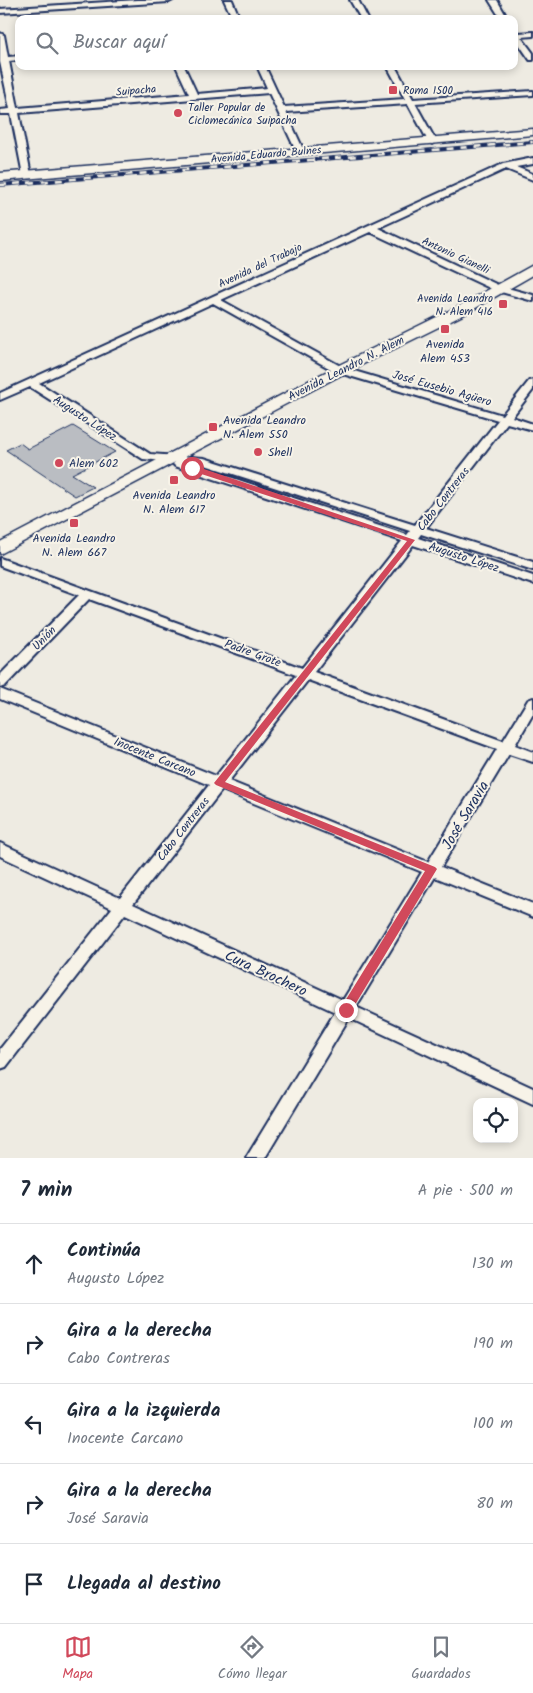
<!DOCTYPE html>
<html lang="es">
<meta charset="utf-8">
<style>
:root{--surface:#fff;--page:#f6f6f7;--text:#1f2937;--muted:#747a83;--line:#e0e1e3;--accent:#d1495b}
body{margin:0;font-family:Kalam,sans-serif;background:var(--page);color:var(--text)}
.controls{position:absolute;right:15px;bottom:15px;display:grid;overflow:hidden;border-radius:10px;box-shadow:0 2px 8px #0003}
.controls button{width:45px;height:45px;display:grid;place-items:center;padding:0;border:0;border-bottom:1px solid var(--line);background:var(--surface);color:var(--text);font:25px sans-serif}
.stop{position:absolute;width:15px;height:15px;margin:-11px;border:4px solid #d1495b;border-radius:50%;background:#fff}
.stop.end{background:#d1495b;border-color:#fff;box-shadow:0 1px 5px #0008}
.list{margin:0;padding:0;list-style:none}
h2{display:flex;justify-content:space-between;align-items:center;height:65px;margin:0;padding:0 20px;font-size:21px}
h2 small{font-size:16px;font-weight:400;color:var(--muted)}
.list li{display:grid;grid-template-columns:32px 1fr auto;gap:15px;align-items:center;box-sizing:border-box;height:80px;padding:0 20px;border-top:1px solid var(--line)}
.list b{display:block;font-size:19px;white-space:nowrap}
.list p{margin:0;font-size:16px;white-space:nowrap;color:var(--muted)}
.list em{font-size:16px;font-style:normal;color:var(--muted)}
.icon{flex:none;width:28px;height:28px;fill:none;stroke:currentColor;stroke-width:2;stroke-linecap:round;stroke-linejoin:round}
.map{position:relative;flex:none;width:533px;height:1158px;overflow:hidden}
.search{position:absolute;background:var(--surface);box-shadow:0 2px 8px #0003;left:15px;right:15px;top:15px;height:55px;display:flex;align-items:center;gap:12px;box-sizing:border-box;padding:0 18px;border-radius:10px;color:var(--muted);font-size:19px}
.sheet{height:465px;background:var(--surface)}
nav{display:flex;justify-content:space-around;align-items:center;box-sizing:border-box;height:70px;border-top:1px solid var(--line);background:var(--surface);font-size:14px;color:var(--muted)}
nav a{display:grid;justify-items:center;gap:2px}
nav .on{color:var(--accent)}
.map>svg:first-child{display:block}
.building{fill:#babdc2;stroke:#1b2f5e}
.lines{fill:none;stroke-linecap:round;stroke-linejoin:round}
.street-casing{stroke:#1b2f5e;stroke-width:4}
.secondary-casing{stroke:#1b2f5e;stroke-width:3}
.street{fill:#f7f3e8;fill-rule:evenodd}
.secondary{fill:#f7f3e8;fill-rule:evenodd}
.rail-casing{stroke:#1b2f5e;stroke-width:4}
.rail{stroke:#f7f3e8;stroke-width:2.5;stroke-dasharray:7;stroke-linecap:butt}
.route{fill:#d1495b}
.poi-dot{fill:#d1495b;stroke:#f7f3e8;stroke-width:2}
.labels{text-anchor:middle;stroke-width:4;stroke-linejoin:round;paint-order:stroke}
.far-street-label{font-size:11px;fill:#1b2f5e;stroke:#f7f3e8}
.far-poi-label{font-size:11px;fill:#1b2f5e;stroke:#f7f3e8;text-anchor:start}
.poi-label{font-size:12px;fill:#1b2f5e;stroke:#f7f3e8}
.street-label{font-size:12px;fill:#1b2f5e;stroke:#f7f3e8}
.near-street-label{font-size:15px;fill:#1b2f5e;stroke:#f7f3e8}
</style>
<div class="map">
<svg width="533" height="1158" viewBox="0 0 533 1158">
<rect width="100%" height="100%" fill="#eeebe2"/>
<filter id="ink" filterUnits="userSpaceOnUse"><feTurbulence type="fractalNoise" baseFrequency=".02" numOctaves="2"/><feDisplacementMap in="SourceGraphic" scale="10" xChannelSelector="R" yChannelSelector="G"/><feConvolveMatrix kernelMatrix="1 2 1 2 8 2 1 2 1" color-interpolation-filters="sRGB"/></filter>
<g filter="url(#ink)">
<!-- building -->
<path class="building" d="M73,426L115,452L72,474L93,487L75,496L6,450L20,443L28,449Z"/>
<g class="lines">
<!-- street casing -->
<g class="street-casing">
<path id="street" d="M137,0H173L169,2L0,13V9Z
M224,0H232L240,19H233Z
M350,0H358L368,19H361Z
M489,0H497L508,19H501Z
M514,30L518,33L533,32V36L521,37L533,53V60H530L514,37Z
M0,33L4,35L8,57L19,56V60L9,61L18,108L189,94L176,66H184L197,94L267,88L257,66H265L284,107L405,99L387,66H395L413,99L533,91V95L415,103L436,141L432,144L428,141L408,104L286,112L304,151L300,154L296,151L269,93L19,113L31,175L27,178L23,175L11,114H0V110L10,109L0,62Z
M533,158V164L516,167L533,174V180L506,169L378,228L500,286L533,295V301L494,290L370,232L221,300L344,368L502,415L529,381L533,380V390L512,417L533,424V430L507,423L426,528L533,562V570L421,534L418,538L533,576V584L413,545L314,672L503,741L528,700L533,698V714L515,745L533,752V762L509,754L441,867L533,904V917L435,877L356,1007L533,1088V1104L349,1018L265,1158H246L335,1012L125,914L6,1067L0,1069V1049L112,908L0,856V843L120,898L209,785L0,699V689L216,776L296,675L89,599L5,686L0,688V675L79,595L0,566V558L302,668L402,541L175,466L173,464L175,462L143,459L30,387L0,400V393L503,164ZM213,303L336,372L498,420L415,525L204,458L150,454L39,383ZM186,463H199L410,531L407,535ZM308,680L497,749L428,862L229,781ZM222,790L422,872L343,1000L133,904Z"/>
</g>
<!-- secondary casing -->
<g class="secondary-casing">
<path id="secondary" d="M533,129V135L0,181V173Z
M533,265V275L467,313L345,373L0,554V542L335,367L457,307Z"/>
</g>
<!-- street -->
<use href="#street" class="street"/>
<!-- secondary -->
<use href="#secondary" class="secondary"/>
<!-- rail casing -->
<g class="rail-casing">
<path id="rail" d="M0,185L533,142"/>
</g>
<!-- rail -->
<use href="#rail" class="rail"/>
</g>
</g>
<!-- route -->
<path class="route" d="M189,466H195L415,540L225,782L435,867L437,869L350,1013H342L341,1010L342,1006L425,871L216,785L214,783L407,541L189,470Z"/>
<!-- markers -->
<g class="poi-dot">
<rect x="388" y="85" width="10" height="10" rx="2.5"/>
<circle cx="178" cy="113" r="5"/>
<rect x="498" y="299" width="10" height="10" rx="2.5"/>
<rect x="440" y="324" width="10" height="10" rx="2.5"/>
<rect x="208" y="422" width="10" height="10" rx="2.5"/>
<circle cx="258" cy="452" r="5"/>
<circle cx="59" cy="463" r="5"/>
<rect x="169" y="475" width="10" height="10" rx="2.5"/>
<rect x="69" y="518" width="10" height="10" rx="2.5"/>
</g>
<g class="labels">
<!-- far-street labels -->
<g class="far-street-label">
<text transform="translate(136 90) rotate(-5)" y="4">Suipacha</text>
<text transform="translate(266 154) rotate(-5)" y="4">Avenida Eduardo Bulnes</text>
<text transform="translate(456 255) rotate(25)" y="4">Antonio Gianelli</text>
<text transform="translate(260 265) rotate(-25)" y="4">Avenida del Trabajo</text>
</g>
<!-- far-poi labels -->
<g class="far-poi-label">
<text x="403" y="94">Roma 1500</text>
<text x="188" y="111">Taller Popular de<tspan x="188" dy="13">Ciclomecánica Suipacha</tspan></text>
<text x="493" y="302" text-anchor="end">Avenida Leandro<tspan x="493" dy="13">N. Alem 416</tspan></text>
</g>
<!-- poi labels -->
<g class="poi-label">
<text x="445" y="348">Avenida<tspan x="445" dy="14">Alem 453</tspan></text>
<text x="223" y="424" text-anchor="start">Avenida Leandro<tspan x="223" dy="14">N. Alem 550</tspan></text>
<text x="268" y="456" text-anchor="start">Shell</text>
<text x="69" y="467" text-anchor="start">Alem 602</text>
<text x="174" y="499">Avenida Leandro<tspan x="174" dy="14">N. Alem 617</tspan></text>
<text x="74" y="542">Avenida Leandro<tspan x="74" dy="14">N. Alem 667</tspan></text>
</g>
<!-- street labels -->
<g class="street-label">
<text transform="translate(346 368) rotate(-27)" y="4">Avenida Leandro N. Alem</text>
<text transform="translate(442 388) rotate(16)" y="4">José Eusebio Agüero</text>
<text transform="translate(85 418) rotate(33)" y="4">Augusto López</text>
<text transform="translate(443 499) rotate(-52)" y="4">Cabo Contreras</text>
<text transform="translate(464 557) rotate(18)" y="4">Augusto López</text>
<text transform="translate(44 638) rotate(-46)" y="4">Unión</text>
<text transform="translate(253 653) rotate(20)" y="4">Padre Grote</text>
<text transform="translate(155 757) rotate(22)" y="4">Inocente Carcano</text>
<text transform="translate(183 829) rotate(-52)" y="4">Cabo Contreras</text>
</g>
<!-- near-street labels -->
<g class="near-street-label">
<text transform="translate(465 815) rotate(-59)" y="5">José Saravia</text>
<text transform="translate(266 973) rotate(25)" y="5">Cura Brochero</text>
</g>
</g>
</svg>
<div class="controls">
<button><svg class="icon" aria-label="locate" viewBox="0 0 24 24"><circle cx="12" cy="12" r="6"/><path d="M12 2v4M12 18v4M2 12h4M18 12h4"/></svg></button>
</div>
<div class="stop" style="left:192px;top:468px"></div>
<div class="stop end" style="left:346px;top:1010px"></div>
<div class="search"><svg class="icon" aria-label="search" viewBox="0 0 24 24"><circle cx="10" cy="10" r="6"/><path d="M15 15l6 6"/></svg>Buscar aquí</div>
</div>
<section class="sheet">
<h2>7 min<small>A pie · 500 m</small></h2>
<ul class="list">
<li><svg class="icon" aria-label="ahead" viewBox="0 0 24 24"><path d="M12 20V5M6 11l6-6 6 6"/></svg><div><b>Continúa</b><p>Augusto López</p></div><em>130 m</em></li>
<li><svg class="icon" aria-label="right" viewBox="0 0 24 24"><path d="M7 20v-9h11M14 6l5 5-5 5"/></svg><div><b>Gira a la derecha</b><p>Cabo Contreras</p></div><em>190 m</em></li>
<li><svg class="icon" aria-label="left" viewBox="0 0 24 24"><path d="M17 20v-9H6M10 6l-5 5 5 5"/></svg><div><b>Gira a la izquierda</b><p>Inocente Carcano</p></div><em>100 m</em></li>
<li><svg class="icon" aria-label="right" viewBox="0 0 24 24"><path d="M7 20v-9h11M14 6l5 5-5 5"/></svg><div><b>Gira a la derecha</b><p>José Saravia</p></div><em>80 m</em></li>
<li><svg class="icon" aria-label="arrive" viewBox="0 0 24 24"><path d="M6 21V4h12l-3 4 3 4H6"/></svg><div><b>Llegada al destino</b></div></li>
</ul>
</section>
<nav>
<a class="on"><svg class="icon" aria-label="map" viewBox="0 0 24 24"><path d="M3 6l6-2 6 2 6-2v14l-6 2-6-2-6 2zM9 4v14M15 6v14"/></svg>Mapa</a>
<a><svg class="icon" aria-label="directions" viewBox="0 0 24 24"><path d="M12 3l9 9-9 9-9-9zM9 14v-3h6M13 9l2 2-2 2"/></svg>Cómo llegar</a>
<a><svg class="icon" aria-label="saved" viewBox="0 0 24 24"><path d="M7 4h10v16l-5-4-5 4z"/></svg>Guardados</a>
</nav>
